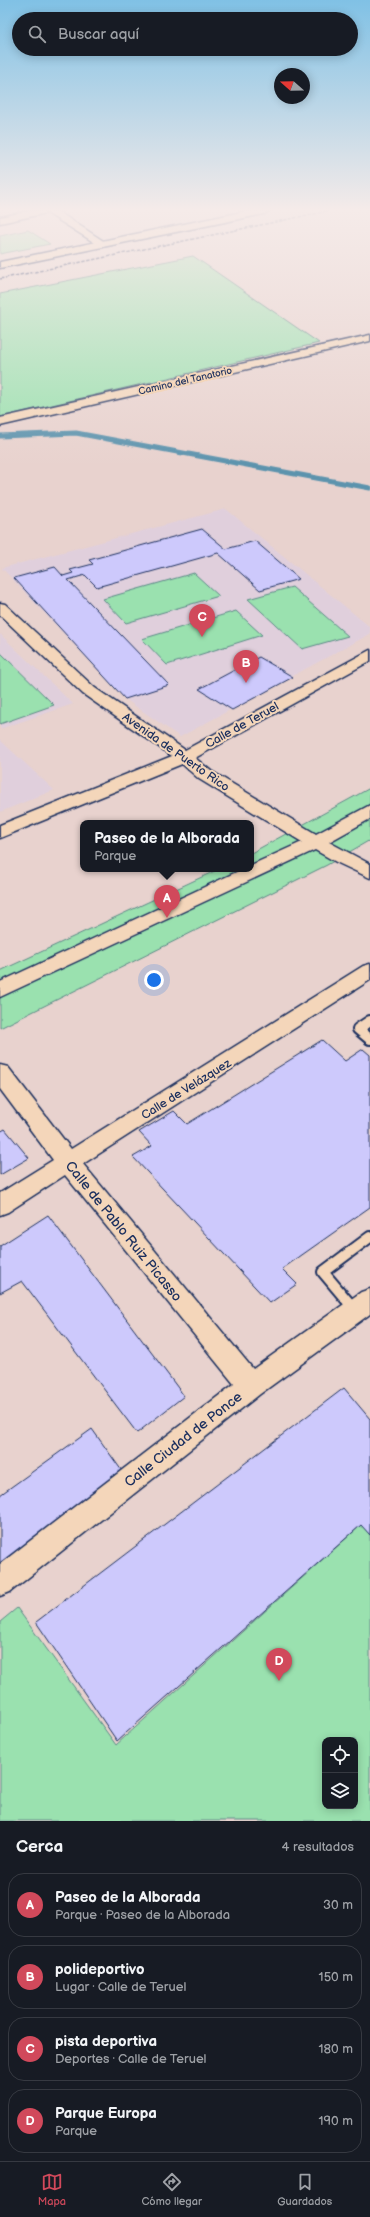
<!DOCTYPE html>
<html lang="es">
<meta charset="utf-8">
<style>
:root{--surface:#171b24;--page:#20242c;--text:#f1f3f6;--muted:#9ea1a6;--line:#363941;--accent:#d1495b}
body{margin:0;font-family:"Balsamiq Sans",sans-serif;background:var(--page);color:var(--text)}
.controls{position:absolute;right:12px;bottom:12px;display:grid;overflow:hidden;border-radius:8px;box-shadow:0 2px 10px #0003}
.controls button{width:36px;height:36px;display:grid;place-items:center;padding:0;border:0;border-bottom:1px solid var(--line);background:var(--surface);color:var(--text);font:20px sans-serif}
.compass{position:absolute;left:274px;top:68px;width:36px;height:36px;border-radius:50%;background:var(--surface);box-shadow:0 2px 10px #0003;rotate:290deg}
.you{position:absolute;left:154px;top:980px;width:14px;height:14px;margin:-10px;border:3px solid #fff;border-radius:50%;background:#1a73e8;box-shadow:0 0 0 6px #1a73e833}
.badge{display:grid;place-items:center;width:26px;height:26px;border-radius:50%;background:var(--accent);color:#fff;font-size:13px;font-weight:700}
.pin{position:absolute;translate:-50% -33px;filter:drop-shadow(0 1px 2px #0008)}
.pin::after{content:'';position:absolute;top:21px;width:14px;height:12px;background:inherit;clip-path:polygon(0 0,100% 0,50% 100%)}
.popup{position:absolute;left:80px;top:820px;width:174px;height:52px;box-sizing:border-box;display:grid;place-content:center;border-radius:8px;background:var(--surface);filter:drop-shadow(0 1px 3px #0005);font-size:13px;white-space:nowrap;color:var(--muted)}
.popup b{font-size:15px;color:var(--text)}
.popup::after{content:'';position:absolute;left:50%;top:100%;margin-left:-8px;border:8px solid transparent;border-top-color:var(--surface)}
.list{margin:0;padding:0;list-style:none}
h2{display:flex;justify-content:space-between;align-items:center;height:52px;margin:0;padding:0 16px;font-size:17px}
h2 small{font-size:13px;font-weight:400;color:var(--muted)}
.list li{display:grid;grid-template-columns:26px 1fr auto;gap:12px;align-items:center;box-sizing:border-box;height:64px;margin:0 8px 8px;padding:0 8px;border:1px solid var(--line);border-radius:16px}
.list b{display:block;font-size:15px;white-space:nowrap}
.list p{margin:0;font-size:13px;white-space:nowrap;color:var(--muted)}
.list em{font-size:13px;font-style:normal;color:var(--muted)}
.icon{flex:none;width:22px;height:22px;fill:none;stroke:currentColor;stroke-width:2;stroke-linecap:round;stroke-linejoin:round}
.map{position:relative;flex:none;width:370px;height:1821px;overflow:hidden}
.search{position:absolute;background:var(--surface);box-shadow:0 2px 10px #0003;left:12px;right:12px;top:12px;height:44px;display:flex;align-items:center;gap:10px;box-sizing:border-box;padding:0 14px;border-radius:22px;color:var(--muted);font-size:15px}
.sheet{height:340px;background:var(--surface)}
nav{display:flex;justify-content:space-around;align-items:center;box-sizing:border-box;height:56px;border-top:1px solid var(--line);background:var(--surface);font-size:11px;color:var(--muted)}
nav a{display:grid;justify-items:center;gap:2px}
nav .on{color:var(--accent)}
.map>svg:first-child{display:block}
.built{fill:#e0cfdc}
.green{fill:#9ae1af;stroke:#5a8886;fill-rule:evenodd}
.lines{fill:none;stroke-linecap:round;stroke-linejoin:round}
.stream{stroke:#5b93ad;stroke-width:5}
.building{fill:#cdc9fc;stroke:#1b2f5e}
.lane-casing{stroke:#1b2f5e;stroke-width:14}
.street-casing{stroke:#1b2f5e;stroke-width:3}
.secondary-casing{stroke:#1b2f5e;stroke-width:3}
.lane{stroke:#f4d6ba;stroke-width:10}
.street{fill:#f4d6ba;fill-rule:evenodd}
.secondary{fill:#f4d6ba;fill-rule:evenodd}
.rail{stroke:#1b2f5e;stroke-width:1.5;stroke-dasharray:3.5 1.5;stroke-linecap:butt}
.labels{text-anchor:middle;stroke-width:4;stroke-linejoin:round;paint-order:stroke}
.far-street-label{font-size:10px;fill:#1b2f5e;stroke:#f4d6ba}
.street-label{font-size:12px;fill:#1b2f5e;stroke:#f4d6ba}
.near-street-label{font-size:14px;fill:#1b2f5e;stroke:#f4d6ba}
</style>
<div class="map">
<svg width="370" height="1821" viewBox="0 0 370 1821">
<rect width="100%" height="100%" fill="#e8d2ce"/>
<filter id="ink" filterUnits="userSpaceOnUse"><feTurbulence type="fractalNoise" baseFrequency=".025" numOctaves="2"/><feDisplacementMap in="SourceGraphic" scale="8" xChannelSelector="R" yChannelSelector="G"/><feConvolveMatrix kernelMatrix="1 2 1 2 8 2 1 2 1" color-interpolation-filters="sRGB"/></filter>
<g filter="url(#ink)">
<!-- built -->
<path class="built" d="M226,509L370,627V634L180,737L125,699L2,568Z
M0,634L73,704L0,729Z
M0,740L54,790L0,812Z"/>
<!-- green -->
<path class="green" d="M28,230L50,244L0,254V236Z
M193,256L319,343L0,417V294Z
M194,573L219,596L126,623L103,599Z
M292,587L348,636L302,649L248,599Z
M236,611L262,635L167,665L142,639Z
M0,652L54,705L0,724Z
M370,788V840L327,865L0,1028V971L219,869H251V853Z
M370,1517V1821H0V1622L17,1608L116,1745ZM325,1740H355V1806H325Z"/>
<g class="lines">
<!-- stream -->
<path class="stream" d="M0,436L76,433L370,488"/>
</g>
<!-- building -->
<path class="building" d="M202,529L226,549L255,541L299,579L260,590L218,553L97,587L85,575L68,580L169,685L125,699L14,578L55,567L63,576L73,573L70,570L93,564L89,560Z
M259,657L293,677L232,710L199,689Z
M322,1040L345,1061L363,1049L370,1055V1207L282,1269L297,1284L270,1303L133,1157L152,1146L139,1132L174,1111L187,1124Z
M5,1129L29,1158L0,1175V1132Z
M48,1215L184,1396L137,1433L22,1281L0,1293V1246Z
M344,1388L370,1419V1535L361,1525L117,1741L36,1622Z
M92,1429L122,1471L0,1564V1495Z"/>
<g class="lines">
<!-- lane casing -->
<g class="lane-casing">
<path id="lane" d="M370,1021L358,1029L370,1039
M355,1310L323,1272L370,1237"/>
</g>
<!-- street casing -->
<g class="street-casing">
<path id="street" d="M30,211H57L108,244L103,247L100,246L47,213L0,223V217Z
M370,335V341L0,426V418Z
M0,603L5,604L95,688L185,750L370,650V661L195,758L211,771L316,834L370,805V819L329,842L370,864V878L336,862L315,850L0,997V982L243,869H251V865L302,842L199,779L182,764L0,838V825L172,756L83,694L0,615Z
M370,964V980L83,1164L253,1369L361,1292L370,1289V1314L260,1394L10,1592L0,1596V1564L234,1384L65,1175L8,1212L0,1215V1193L53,1160L0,1089V1065L8,1067L71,1149L363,966Z"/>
</g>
<!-- secondary casing -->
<g class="secondary-casing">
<path id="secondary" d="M247,211H269L264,214L0,268V262Z"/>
</g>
<!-- lane -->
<use href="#lane" class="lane"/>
<!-- street -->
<use href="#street" class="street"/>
<!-- secondary -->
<use href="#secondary" class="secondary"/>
<!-- rail -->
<path class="rail" d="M0,279L328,211"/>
</g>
</g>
<!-- sky -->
<linearGradient id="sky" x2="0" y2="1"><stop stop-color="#80c1e5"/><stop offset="0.45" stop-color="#f5ebe9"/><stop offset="1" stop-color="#f5ebe9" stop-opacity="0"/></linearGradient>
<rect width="370" height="466" fill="url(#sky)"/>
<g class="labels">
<!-- far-street labels -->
<g class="far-street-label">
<text transform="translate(185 380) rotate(-13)" y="4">Camino del Tanatorio</text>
</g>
<!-- street labels -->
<g class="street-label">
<text transform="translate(242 725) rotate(-29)" y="4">Calle de Teruel</text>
<text transform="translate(176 752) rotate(35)" y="4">Avenida de Puerto Rico</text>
<text transform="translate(186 1089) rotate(-32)" y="4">Calle de Velázquez</text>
</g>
<!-- near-street labels -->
<g class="near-street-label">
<text transform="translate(124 1231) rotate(51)" y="5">Calle de Pablo Ruiz Picasso</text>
<text transform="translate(183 1439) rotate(-38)" y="5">Calle Ciudad de Ponce</text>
</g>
</g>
</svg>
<div class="controls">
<button><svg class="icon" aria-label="locate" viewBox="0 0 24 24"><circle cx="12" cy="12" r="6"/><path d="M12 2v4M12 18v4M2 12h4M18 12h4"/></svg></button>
<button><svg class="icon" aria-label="layers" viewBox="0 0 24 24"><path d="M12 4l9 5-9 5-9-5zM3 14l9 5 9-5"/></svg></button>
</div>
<svg class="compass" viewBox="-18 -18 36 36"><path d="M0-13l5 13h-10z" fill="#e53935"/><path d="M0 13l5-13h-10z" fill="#9ea1a6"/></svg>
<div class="you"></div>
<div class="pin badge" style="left:167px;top:918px">A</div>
<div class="popup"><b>Paseo de la Alborada</b>Parque</div>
<div class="pin badge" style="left:246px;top:683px">B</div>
<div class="pin badge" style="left:202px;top:637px">C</div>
<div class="pin badge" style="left:279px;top:1681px">D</div>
<div class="search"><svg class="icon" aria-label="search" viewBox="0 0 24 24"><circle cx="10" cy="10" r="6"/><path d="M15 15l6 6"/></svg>Buscar aquí</div>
</div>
<section class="sheet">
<h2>Cerca<small>4 resultados</small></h2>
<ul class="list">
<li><span class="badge">A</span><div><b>Paseo de la Alborada</b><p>Parque · Paseo de la Alborada</p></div><em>30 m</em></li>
<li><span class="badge">B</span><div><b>polideportivo</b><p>Lugar · Calle de Teruel</p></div><em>150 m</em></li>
<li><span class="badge">C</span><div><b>pista deportiva</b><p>Deportes · Calle de Teruel</p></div><em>180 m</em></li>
<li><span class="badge">D</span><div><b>Parque Europa</b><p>Parque</p></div><em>190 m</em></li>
</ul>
</section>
<nav>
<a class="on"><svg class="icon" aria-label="map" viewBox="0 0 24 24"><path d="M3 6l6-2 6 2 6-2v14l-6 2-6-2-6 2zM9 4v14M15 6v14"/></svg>Mapa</a>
<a><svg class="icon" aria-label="directions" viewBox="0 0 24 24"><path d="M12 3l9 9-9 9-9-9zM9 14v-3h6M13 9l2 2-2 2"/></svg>Cómo llegar</a>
<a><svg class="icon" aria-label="saved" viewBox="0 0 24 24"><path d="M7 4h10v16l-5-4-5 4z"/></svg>Guardados</a>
</nav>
